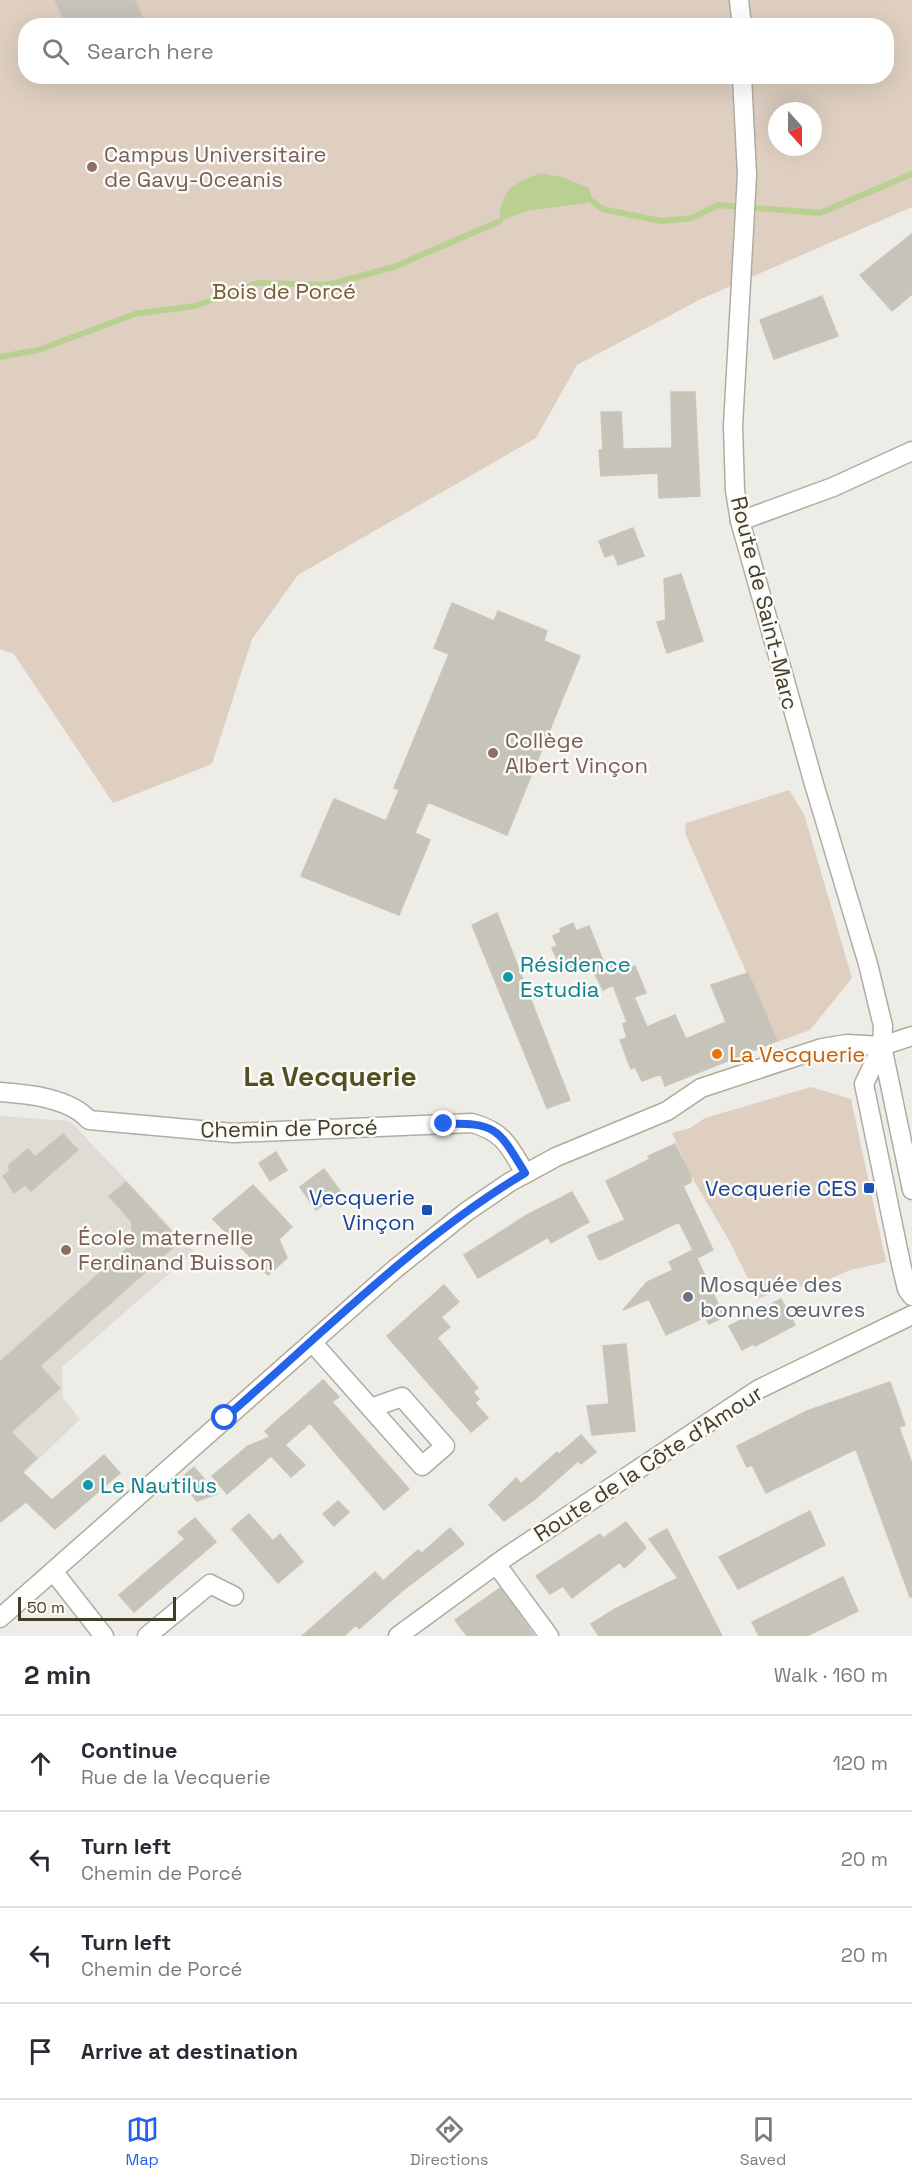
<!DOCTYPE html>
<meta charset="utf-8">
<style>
:root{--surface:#fff;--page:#f2f2f3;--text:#2b2b33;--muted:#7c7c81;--line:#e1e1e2;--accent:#2563eb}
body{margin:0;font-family:"Space Grotesk",sans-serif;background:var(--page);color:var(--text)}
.compass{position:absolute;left:768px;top:102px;width:54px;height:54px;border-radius:50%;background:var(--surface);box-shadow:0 6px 24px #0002;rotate:159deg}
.scale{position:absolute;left:18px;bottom:15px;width:158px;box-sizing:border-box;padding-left:6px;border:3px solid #403e26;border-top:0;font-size:16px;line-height:21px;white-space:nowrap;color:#403e26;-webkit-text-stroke:4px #fbfaf7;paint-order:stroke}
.stop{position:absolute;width:18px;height:18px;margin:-14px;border:4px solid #2563eb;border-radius:50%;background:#fff}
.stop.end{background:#2563eb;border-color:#fff;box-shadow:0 2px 6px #0008}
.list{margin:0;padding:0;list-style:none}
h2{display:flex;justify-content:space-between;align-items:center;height:78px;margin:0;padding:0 24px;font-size:26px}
h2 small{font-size:20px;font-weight:400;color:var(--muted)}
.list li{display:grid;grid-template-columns:39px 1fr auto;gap:18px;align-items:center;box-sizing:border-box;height:96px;padding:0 24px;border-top:2px solid var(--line)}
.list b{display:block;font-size:22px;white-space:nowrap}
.list p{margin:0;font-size:20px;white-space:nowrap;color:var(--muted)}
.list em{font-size:20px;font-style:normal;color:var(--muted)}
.icon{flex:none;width:33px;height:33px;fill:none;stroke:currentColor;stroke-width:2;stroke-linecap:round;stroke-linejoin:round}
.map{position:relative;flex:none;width:912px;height:1636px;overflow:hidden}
.search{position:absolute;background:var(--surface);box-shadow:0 6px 24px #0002;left:18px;right:18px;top:18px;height:66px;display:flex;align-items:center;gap:15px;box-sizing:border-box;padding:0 21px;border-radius:24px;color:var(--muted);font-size:22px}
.sheet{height:462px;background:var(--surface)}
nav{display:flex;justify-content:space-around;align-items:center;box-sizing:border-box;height:84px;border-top:2px solid var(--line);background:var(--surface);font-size:16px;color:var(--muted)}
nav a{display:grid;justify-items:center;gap:3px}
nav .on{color:var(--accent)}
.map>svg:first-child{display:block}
.built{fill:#dedcd5}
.green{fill:#decfc1;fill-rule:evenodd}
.water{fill:#bad092}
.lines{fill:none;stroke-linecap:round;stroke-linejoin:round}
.stream{stroke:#bad092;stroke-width:6}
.building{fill:#c6c3b9;stroke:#c8c5b9;stroke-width:1.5}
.minor-casing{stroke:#afada2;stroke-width:21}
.tertiary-casing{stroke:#afada2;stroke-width:21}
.secondary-casing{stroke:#afab99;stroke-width:21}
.minor{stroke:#fff;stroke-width:18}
.tertiary{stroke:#fff;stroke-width:18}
.secondary{stroke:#fff;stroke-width:18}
.route{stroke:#2563eb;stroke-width:8}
.education-dot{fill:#8d6e63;stroke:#fbfaf7;stroke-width:2}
.culture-dot{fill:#0f9aa8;stroke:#fbfaf7;stroke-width:2}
.food-dot{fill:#e8710a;stroke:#fbfaf7;stroke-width:2}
.transit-dot{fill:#1a4fb4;stroke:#fbfaf7;stroke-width:2}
.worship-dot{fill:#6b7280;stroke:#fbfaf7;stroke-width:2}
.labels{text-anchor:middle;stroke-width:5;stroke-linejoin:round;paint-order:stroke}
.education-label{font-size:22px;fill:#785e54;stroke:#fbfaf7;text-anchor:start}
.park-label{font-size:22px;fill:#755a32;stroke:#fbfaf7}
.street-label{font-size:22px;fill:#403e26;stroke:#fbfaf7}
.culture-label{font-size:22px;fill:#0d838f;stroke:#fbfaf7;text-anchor:start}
.food-label{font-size:22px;fill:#c56008;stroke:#fbfaf7;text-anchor:start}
.transit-label{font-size:22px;fill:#164399;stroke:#fbfaf7;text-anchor:end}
.worship-label{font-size:22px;fill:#5b616d;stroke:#fbfaf7;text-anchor:start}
.district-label{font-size:28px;font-weight:bold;fill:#525022;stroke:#fbfaf7}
</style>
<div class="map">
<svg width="912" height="1636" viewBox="0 0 912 1636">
<rect width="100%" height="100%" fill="#eeece7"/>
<!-- built -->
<path class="built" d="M0,1116L70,1121L194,1252L62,1367L63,1398L80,1419L15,1482L0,1464Z"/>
<!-- green -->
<path class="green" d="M0,0H912V207L701,299L577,365L536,438L298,575L252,639L212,764L113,803L14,654L0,649ZM26,26H886V76H26ZM777,111H813V147H777Z
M789,790L804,814L852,978L810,1030L777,1042L685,833L686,823Z
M811,1087L851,1099L886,1262L850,1270L810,1288L791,1285L758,1299L730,1242L691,1176L672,1133L690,1128L705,1118Z"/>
<!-- water -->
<path class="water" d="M540,173L562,177L589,188L593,202L527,211L500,221C499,189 515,184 540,173Z"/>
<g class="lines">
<!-- stream -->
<path class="stream" d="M593,202L602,209L661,221L692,218L718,205L820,213L912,174
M0,357L38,350L135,314L195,306L258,283L327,285L394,267L500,221"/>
</g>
<!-- building -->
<path class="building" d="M55,0H135L146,26H67Z
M912,234V294L892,311L860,275Z
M822,296L838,336L774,359L760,320Z
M671,392H695L700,496L659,498L658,473L601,476L599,450H603L601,412H621L623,449L672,448Z
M633,528L644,556L618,565L614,554L605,557L599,541Z
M681,574L703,641L667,653L657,622L666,620L664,579Z
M452,603L494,621L498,611L547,631L544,641L580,656L507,835L428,802L415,833L430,840L399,915L301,876L334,799L386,821L399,790L394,788L449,654L434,648Z
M497,913L570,1100L547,1108L472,925Z
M573,923L576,931L589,926L609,975L607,968L620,963L623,971L635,966L646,993L634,997L647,1027L675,1015L686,1039L726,1022L711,985L748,973L777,1041L665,1086L661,1074L642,1081L635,1067L631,1069L620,1040L627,1038L623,1024L627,1022L613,985L603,990L588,961L562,971L552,948L557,946L553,936L561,932L560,929Z
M63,1134L78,1150L31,1191L25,1185L14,1193L3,1176L10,1171L8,1166L28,1149L35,1157Z
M675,1144L691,1176V1182L683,1186L713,1250L697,1258L679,1222L601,1260L598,1259L588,1236L625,1220L606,1181L650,1159L648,1156Z
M276,1152L287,1170L270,1181L259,1163Z
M324,1169L341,1192L316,1210L300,1187Z
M126,1182L180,1241L40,1366L60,1388L11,1432L37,1458L22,1472L52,1500L104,1455L120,1473L55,1529L26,1502L0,1522V1362L132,1244V1222L109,1196Z
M253,1185L292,1227L279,1239L287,1258L268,1275L213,1219Z
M572,1192L589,1222L551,1243L548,1237L478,1278L464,1255L527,1215Z
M693,1250L724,1317L709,1324L705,1317L666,1335L649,1299L623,1310L647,1282L673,1270L669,1262Z
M444,1285L459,1302L441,1317L450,1327L437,1338L478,1388L473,1392L479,1399L475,1403L488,1418L471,1432L387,1336Z
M781,1299L795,1325L755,1346L753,1344L742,1350L729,1326Z
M626,1344L635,1431L592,1435L587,1406L609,1404L603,1346Z
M323,1380L339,1397L332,1402L409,1489L384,1510L310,1423L285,1445L305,1465L291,1477L271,1456L227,1494L212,1476L248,1446L270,1437L265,1431Z
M890,1382L905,1425L899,1427L912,1464V1597H910L856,1449L766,1493L752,1465L747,1467L737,1446L807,1411Z
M581,1435L596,1452L581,1464L578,1461L534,1500L504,1521L489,1505L516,1478L521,1484L557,1452L559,1454Z
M194,1467L217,1494L197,1501L179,1480Z
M338,1501L349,1512L334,1526L323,1514Z
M810,1511L825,1545L738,1589L719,1557Z
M249,1514L273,1541L280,1534L303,1562L278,1583L232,1529Z
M195,1518L216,1542L134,1612L119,1595L185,1539L178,1532Z
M626,1522L646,1548L624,1568L620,1562L572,1598L563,1586L550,1594L536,1576L600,1534L603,1538Z
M450,1528L464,1544L402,1591L359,1629L356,1625L344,1636H302L375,1572L383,1581L418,1550L422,1553Z
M667,1529L722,1636H599L591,1624L615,1609L678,1578L649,1539Z
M843,1577L858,1611L807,1636H759L752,1622Z
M500,1588L516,1610L534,1636H467L455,1620Z"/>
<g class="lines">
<!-- minor casing -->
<g class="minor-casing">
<path id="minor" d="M740,521L833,487L912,451
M0,1092C29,1094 69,1098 89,1120L233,1133L472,1123C504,1132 509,1146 525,1173
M312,1342L422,1466L445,1446L402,1397L371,1408
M496,1564L549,1636
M53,1571L104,1636
M147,1636L210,1584L234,1596"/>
</g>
<!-- tertiary casing -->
<g class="tertiary-casing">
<path id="tertiary" d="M739,0L742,26
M742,76L747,175L733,426L735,490L740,521L814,784L868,964L883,1026L882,1046L912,1190
M882,1046L864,1084L901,1264L907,1289L912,1296"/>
</g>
<!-- secondary casing -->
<g class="secondary-casing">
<path id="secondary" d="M0,1618L395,1269L466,1212L510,1182L556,1157L667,1111L701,1088L822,1048L847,1044L882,1046L912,1036
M398,1636L506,1557L759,1389L912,1315"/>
</g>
<!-- minor -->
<use href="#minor" class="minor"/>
<!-- tertiary -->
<use href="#tertiary" class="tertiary"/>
<!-- secondary -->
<use href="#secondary" class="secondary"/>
</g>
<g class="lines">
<!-- route -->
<path class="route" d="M225,1418C322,1334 415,1239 525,1173C499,1130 497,1122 444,1124"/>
</g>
<!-- markers -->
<g class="education-dot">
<circle cx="92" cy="167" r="6"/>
<circle cx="493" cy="753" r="6"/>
<circle cx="66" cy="1250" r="6"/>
</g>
<g class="culture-dot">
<circle cx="508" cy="977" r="6"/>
<circle cx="88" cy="1485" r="6"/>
</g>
<circle class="food-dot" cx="717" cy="1054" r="6"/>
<g class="transit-dot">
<rect x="863" y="1182" width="12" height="12" rx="3"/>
<rect x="421" y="1204" width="12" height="12" rx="3"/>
</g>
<circle class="worship-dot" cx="688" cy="1297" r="6"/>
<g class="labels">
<!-- education labels -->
<g class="education-label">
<text x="104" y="162">Campus Universitaire<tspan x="104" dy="25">de Gavy-Oceanis</tspan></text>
<text x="505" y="748">Collège<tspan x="505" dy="25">Albert Vinçon</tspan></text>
<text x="78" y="1245">École maternelle<tspan x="78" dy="25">Ferdinand Buisson</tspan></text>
</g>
<!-- park labels -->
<g class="park-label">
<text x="284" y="299">Bois de Porcé</text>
</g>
<!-- street labels -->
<g class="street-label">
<text transform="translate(765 603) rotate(76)" y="8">Route de Saint-Marc</text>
<text transform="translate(289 1128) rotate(-1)" y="8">Chemin de Porcé</text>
<text transform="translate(648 1463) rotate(-33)" y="8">Route de la Côte d'Amour</text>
</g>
<!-- culture labels -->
<g class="culture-label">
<text x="520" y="972">Résidence<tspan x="520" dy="25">Estudia</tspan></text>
<text x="100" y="1493">Le Nautilus</text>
</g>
<!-- food labels -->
<g class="food-label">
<text x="729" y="1062">La Vecquerie</text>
</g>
<!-- transit labels -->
<g class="transit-label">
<text x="857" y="1196">Vecquerie CES</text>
<text x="415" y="1205">Vecquerie<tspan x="415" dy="25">Vinçon</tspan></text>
</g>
<!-- worship labels -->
<g class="worship-label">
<text x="700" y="1292">Mosquée des<tspan x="700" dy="25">bonnes œuvres</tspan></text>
</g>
<!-- district labels -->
<g class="district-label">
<text x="330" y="1086">La Vecquerie</text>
</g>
</g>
</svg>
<svg class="compass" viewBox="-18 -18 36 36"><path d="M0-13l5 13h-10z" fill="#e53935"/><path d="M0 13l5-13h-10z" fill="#7c7c81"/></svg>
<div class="scale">50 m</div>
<div class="stop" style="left:225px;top:1418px"></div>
<div class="stop end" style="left:444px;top:1124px"></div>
<div class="search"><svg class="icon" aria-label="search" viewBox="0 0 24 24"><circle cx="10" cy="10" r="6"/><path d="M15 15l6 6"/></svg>Search here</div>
</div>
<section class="sheet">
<h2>2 min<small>Walk · 160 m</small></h2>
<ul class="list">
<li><svg class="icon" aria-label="ahead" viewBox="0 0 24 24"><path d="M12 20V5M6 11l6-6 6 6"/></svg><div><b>Continue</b><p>Rue de la Vecquerie</p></div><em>120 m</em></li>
<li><svg class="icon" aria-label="left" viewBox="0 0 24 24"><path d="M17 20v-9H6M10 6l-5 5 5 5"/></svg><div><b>Turn left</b><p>Chemin de Porcé</p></div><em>20 m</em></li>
<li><svg class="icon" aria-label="left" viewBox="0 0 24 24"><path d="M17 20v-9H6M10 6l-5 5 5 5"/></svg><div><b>Turn left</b><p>Chemin de Porcé</p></div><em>20 m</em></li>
<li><svg class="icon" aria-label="arrive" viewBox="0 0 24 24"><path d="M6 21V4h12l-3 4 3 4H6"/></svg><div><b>Arrive at destination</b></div></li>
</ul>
</section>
<nav>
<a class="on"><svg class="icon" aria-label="map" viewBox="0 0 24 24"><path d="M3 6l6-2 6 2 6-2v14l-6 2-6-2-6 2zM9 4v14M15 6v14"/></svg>Map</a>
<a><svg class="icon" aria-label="directions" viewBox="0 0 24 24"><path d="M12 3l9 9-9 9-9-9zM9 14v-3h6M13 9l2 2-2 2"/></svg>Directions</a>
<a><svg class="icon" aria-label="saved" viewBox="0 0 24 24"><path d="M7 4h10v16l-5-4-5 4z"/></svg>Saved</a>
</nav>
